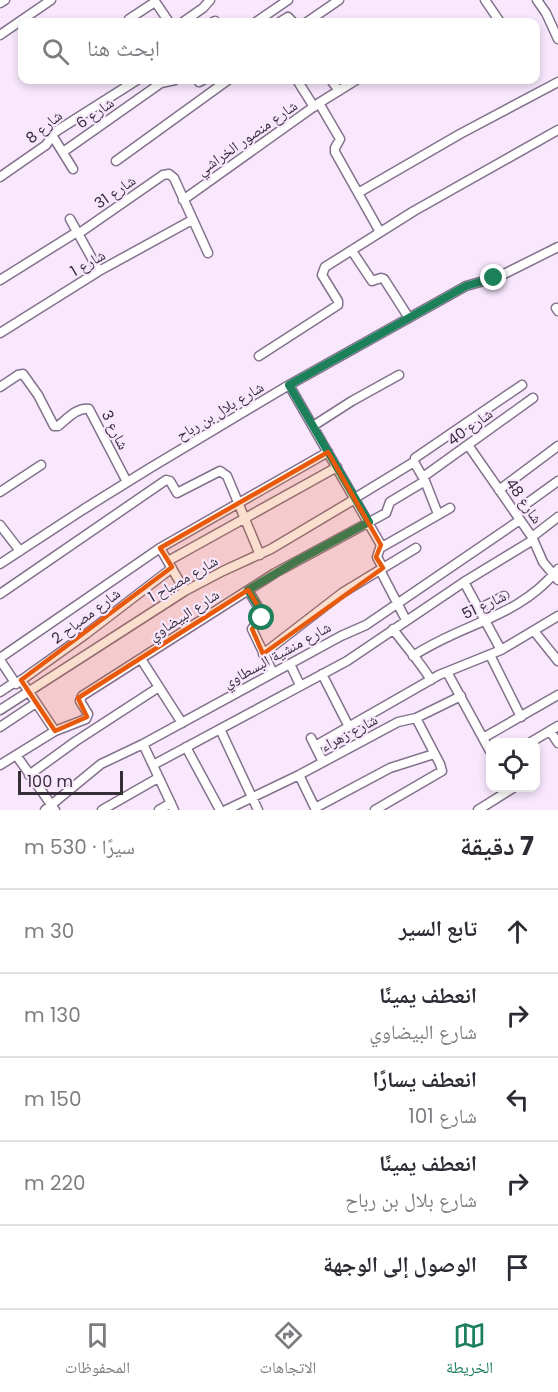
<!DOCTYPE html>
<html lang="ar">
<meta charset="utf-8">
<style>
:root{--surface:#fff;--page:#f2f2f3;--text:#2b2b33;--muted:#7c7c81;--line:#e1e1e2;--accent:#1c805a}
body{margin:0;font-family:Poppins,"Noto Naskh Arabic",sans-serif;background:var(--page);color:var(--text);direction:rtl}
.controls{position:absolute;right:18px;bottom:18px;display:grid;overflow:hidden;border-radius:12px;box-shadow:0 3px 9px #0003}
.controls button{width:54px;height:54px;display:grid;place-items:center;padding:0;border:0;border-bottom:2px solid var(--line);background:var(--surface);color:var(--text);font:30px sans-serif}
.scale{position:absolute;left:18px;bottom:15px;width:105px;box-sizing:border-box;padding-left:6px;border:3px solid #352d38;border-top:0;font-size:16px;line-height:21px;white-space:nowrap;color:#352d38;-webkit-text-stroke:4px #f8e7fd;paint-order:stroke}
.stop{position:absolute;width:18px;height:18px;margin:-14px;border:4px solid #1c805a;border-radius:50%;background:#fff}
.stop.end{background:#1c805a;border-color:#fff;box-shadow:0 2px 6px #0008}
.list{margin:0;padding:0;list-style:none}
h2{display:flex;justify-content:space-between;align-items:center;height:78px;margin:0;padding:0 24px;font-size:26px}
h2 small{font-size:20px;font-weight:400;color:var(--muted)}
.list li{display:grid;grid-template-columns:39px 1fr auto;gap:18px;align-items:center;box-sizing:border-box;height:84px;padding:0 24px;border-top:2px solid var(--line)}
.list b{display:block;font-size:22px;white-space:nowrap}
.list p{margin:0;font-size:20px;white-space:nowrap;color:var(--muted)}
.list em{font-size:20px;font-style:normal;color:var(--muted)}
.icon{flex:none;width:33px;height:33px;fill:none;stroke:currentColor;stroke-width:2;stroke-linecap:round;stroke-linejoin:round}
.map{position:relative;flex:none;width:558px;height:810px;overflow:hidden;direction:ltr}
.search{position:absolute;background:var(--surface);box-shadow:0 3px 9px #0003;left:18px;right:18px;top:18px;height:66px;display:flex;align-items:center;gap:15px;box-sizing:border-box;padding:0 21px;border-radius:12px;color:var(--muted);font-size:22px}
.sheet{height:498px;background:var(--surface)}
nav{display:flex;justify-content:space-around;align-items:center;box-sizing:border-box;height:84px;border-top:2px solid var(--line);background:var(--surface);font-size:16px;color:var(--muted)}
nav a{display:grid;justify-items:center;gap:3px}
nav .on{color:var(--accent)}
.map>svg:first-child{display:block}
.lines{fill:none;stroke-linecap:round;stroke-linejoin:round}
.street-casing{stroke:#84718b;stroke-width:11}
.street{stroke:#fff;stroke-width:8}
.route{stroke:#1c805a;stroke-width:8}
.marked{fill:#e8590c;fill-opacity:0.2;stroke:#e8590c;stroke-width:4.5;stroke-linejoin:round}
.labels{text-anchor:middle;stroke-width:4.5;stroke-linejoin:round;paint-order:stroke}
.street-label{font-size:15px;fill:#352d38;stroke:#f8e7fd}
</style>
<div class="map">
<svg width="558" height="810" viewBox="0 0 558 810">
<rect width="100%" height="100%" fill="#f8e7fd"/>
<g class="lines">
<!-- street casing -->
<g class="street-casing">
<path id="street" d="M154,0L169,22
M485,0L500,22
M537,0L546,13L558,39
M0,3L5,0
M129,19L155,2
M183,22L203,8L210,0
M213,22L215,21
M256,22L288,0
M280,22L288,17L293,22
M307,22L339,0
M0,35L51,0
M297,80L314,107
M331,80L339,91
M199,82L203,80
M319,103L340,139L335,148V152L380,232
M52,135L73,169
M63,152L161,83L175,80
M116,161L228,80
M0,177L46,145L55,132L137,80
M358,193L460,134L558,82
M183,200L319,103L356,80
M70,219L99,271
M78,234L163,175L169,174L174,178L208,253
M352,251L372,281L381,278L384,279L409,318
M0,280L77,232
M556,308L558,311
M0,333L99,271L192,220
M259,356L338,305V301L322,275L325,267L414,211L558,130
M289,385L381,545L377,557L383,568
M0,387L18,375L23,374L38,395L54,426H58C67,419 77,407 89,409L127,482
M313,426L352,401L399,375
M468,445L532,537L543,562L558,580
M414,462L425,481L438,514
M423,477L533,398
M499,490L558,446
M0,492L41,465
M355,498L414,462L415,458L522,385
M515,512L558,481
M0,525L20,551
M532,537L558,517
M382,547L450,508
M160,548L185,591
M168,561L337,467
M0,564L84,509L150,468L289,385L466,286L498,277L558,247
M380,570L406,620
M464,582L501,650
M248,590L263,615L252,629L273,673
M0,594L166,480L170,481L177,493L220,471L227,476L260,555
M479,609L504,596
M393,629C406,647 420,662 431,680
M534,631L558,661
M263,654L342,593L416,548
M490,655L521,717
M413,656C462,623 519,618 558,569
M0,658L160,548L328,452
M141,659L182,723
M0,660L16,684L86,634L172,568
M290,664L300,685
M447,672L490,751
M322,674L349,727
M21,680L55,731
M0,692L15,682
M0,710L185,591L223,571L271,549L355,499
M0,727L36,703
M220,729L258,810
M550,731L558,743
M311,738L323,762
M483,738L558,695
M531,742L558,726
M143,744L174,810
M315,746L439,675L501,650L558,616
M186,747L220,810
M16,755L55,810
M0,765L55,731L86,719L88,714L80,701L82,696L275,573L386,513L390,502L425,481
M153,765L347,661L464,582L533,540
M29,775L76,741L159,687
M299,775L316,810
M315,808L390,768L434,754
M45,810L101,764L143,744L341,636L366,625L520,520
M102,810L158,778
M159,810L171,803
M226,810L299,775L398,722L416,718L461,696
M375,810L442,771L440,764L416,718
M478,810L513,788"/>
</g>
<!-- street -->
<use href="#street" class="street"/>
</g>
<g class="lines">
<!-- route -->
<path class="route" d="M262,618V613L248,590L295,562L369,522L289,385L466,286L494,278"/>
</g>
<!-- marked area -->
<path class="marked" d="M328,452L381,545L376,557L383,568L263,654L252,629L264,616L248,590L78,698L87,717L55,731L21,680L172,567L160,548Z"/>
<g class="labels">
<!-- street labels -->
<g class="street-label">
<text transform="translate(95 113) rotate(-35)" y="5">شارع 6</text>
<text transform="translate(44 127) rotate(-40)" y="5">شارع 8</text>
<text transform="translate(247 138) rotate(-35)" y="5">شارع منصور الخراشي</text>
<text transform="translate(115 192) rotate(-35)" y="5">شارع 31</text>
<text transform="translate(88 263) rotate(-30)" y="5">شارع 1</text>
<text transform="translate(220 411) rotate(-31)" y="5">شارع بلال بن رباح</text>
<text transform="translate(470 427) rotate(-36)" y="5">شارع 40</text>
<text transform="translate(115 430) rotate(63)" y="5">شارع 3</text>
<text transform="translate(524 501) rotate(55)" y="5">شارع 48</text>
<text transform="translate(183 579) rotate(-30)" y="5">شارع مصباح 1</text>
<text transform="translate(484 605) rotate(-25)" y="5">شارع 51</text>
<text transform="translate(184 615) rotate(-33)" y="5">شارع البيضاوي</text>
<text transform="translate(86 616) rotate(-37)" y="5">شارع مصباح 2</text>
<text transform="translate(277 655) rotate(-29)" y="5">شارع منشية البسطاوي</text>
<text transform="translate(349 733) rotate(-28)" y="5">شارع زهراء</text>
</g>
</g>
</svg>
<div class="controls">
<button><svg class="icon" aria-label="locate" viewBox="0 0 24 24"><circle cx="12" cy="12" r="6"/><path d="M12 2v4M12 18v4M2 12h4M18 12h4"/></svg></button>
</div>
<div class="scale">100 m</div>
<div class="stop" style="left:262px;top:618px"></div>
<div class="stop end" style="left:494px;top:278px"></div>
<div class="search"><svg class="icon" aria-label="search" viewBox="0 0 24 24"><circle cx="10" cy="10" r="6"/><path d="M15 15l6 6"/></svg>ابحث هنا</div>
</div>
<section class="sheet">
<h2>7 دقيقة<small>سيرًا · 530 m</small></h2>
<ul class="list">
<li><svg class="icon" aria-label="ahead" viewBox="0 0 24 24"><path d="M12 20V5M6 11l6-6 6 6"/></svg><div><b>تابع السير</b></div><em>30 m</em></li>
<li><svg class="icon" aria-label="right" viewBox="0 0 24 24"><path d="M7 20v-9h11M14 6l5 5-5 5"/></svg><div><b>انعطف يمينًا</b><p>شارع البيضاوي</p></div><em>130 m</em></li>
<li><svg class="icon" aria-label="left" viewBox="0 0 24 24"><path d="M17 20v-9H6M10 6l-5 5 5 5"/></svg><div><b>انعطف يسارًا</b><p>شارع 101</p></div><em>150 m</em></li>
<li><svg class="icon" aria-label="right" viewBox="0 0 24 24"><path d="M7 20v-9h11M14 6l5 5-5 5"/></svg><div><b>انعطف يمينًا</b><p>شارع بلال بن رباح</p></div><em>220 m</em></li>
<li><svg class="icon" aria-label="arrive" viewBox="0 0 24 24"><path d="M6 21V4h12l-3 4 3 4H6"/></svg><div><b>الوصول إلى الوجهة</b></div></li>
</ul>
</section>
<nav>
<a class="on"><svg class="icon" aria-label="map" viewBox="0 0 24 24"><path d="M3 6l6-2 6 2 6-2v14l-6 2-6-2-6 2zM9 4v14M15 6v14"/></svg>الخريطة</a>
<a><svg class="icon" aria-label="directions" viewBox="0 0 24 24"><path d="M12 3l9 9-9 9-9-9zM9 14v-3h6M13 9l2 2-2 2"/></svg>الاتجاهات</a>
<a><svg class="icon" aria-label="saved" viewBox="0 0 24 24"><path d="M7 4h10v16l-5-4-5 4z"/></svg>المحفوظات</a>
</nav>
